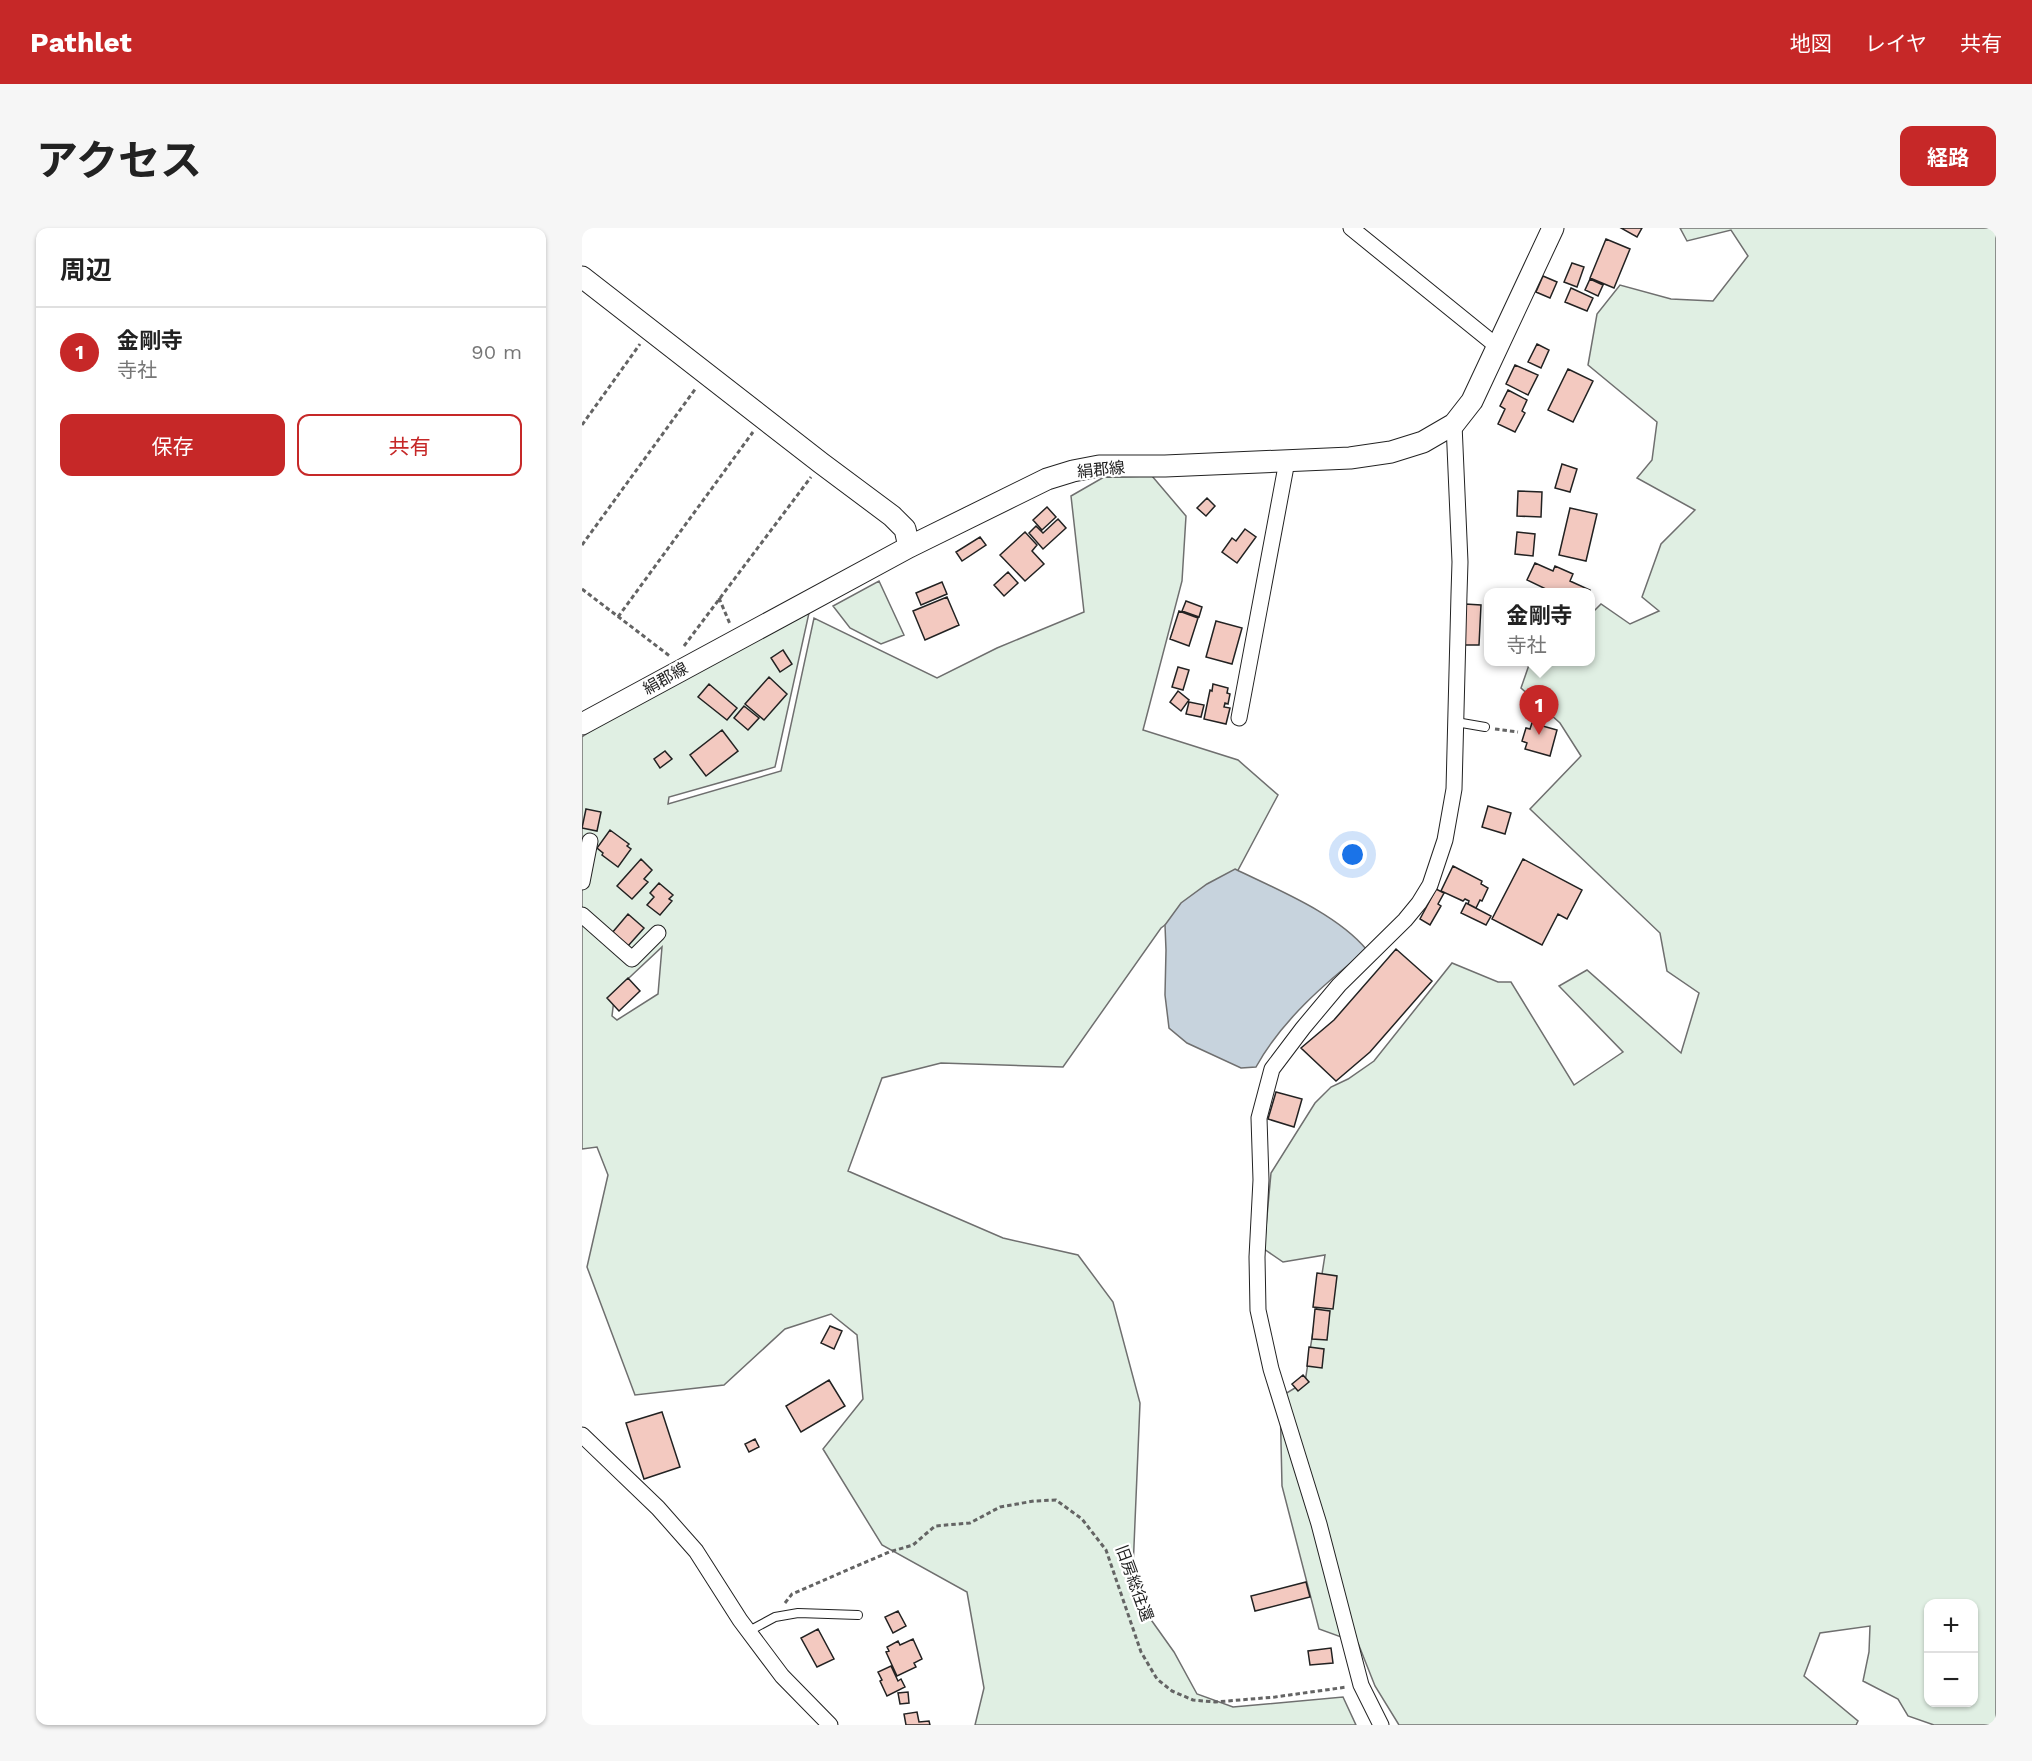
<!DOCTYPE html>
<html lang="ja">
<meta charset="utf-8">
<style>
:root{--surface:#fff;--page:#f6f6f6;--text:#222;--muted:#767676;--line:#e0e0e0;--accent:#c62828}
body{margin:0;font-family:"Work Sans","Noto Sans JP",sans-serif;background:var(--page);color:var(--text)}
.controls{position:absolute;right:18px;bottom:18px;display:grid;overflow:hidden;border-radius:12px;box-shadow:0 2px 4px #0004}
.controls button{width:54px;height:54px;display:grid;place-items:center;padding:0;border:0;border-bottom:2px solid var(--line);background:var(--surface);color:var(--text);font:30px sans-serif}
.you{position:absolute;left:771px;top:627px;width:21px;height:21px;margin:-15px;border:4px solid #fff;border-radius:50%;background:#1a73e8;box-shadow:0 0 0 9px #1a73e833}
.badge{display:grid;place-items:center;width:39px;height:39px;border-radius:50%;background:var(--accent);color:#fff;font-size:20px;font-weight:700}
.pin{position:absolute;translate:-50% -50px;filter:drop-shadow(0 2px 3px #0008)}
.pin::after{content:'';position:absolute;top:32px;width:21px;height:18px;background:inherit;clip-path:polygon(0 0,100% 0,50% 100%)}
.popup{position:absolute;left:902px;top:360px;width:111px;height:78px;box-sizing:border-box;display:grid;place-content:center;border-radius:12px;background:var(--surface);filter:drop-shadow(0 2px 4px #0005);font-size:20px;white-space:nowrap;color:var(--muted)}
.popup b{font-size:22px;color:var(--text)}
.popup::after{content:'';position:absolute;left:50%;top:100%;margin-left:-12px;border:12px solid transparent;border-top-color:var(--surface)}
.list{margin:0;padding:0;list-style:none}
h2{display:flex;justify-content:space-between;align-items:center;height:78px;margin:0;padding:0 24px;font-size:26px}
h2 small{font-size:20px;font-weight:400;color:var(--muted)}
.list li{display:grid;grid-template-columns:39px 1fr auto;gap:18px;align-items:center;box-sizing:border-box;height:90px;padding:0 24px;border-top:2px solid var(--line)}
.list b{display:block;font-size:22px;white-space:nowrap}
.list p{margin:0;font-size:20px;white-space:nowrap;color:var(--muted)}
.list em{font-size:20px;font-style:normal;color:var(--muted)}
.actions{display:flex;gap:12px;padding:18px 24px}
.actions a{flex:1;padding:14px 0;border:2px solid var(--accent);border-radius:12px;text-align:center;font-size:21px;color:var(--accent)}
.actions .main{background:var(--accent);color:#fff}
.map{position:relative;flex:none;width:1414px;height:1497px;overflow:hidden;border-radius:12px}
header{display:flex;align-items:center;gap:36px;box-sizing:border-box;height:84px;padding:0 30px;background:var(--accent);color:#fff}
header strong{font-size:28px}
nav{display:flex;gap:33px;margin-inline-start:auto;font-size:21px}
.intro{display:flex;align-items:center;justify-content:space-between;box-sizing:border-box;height:144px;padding:0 36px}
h1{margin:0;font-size:42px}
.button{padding:15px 27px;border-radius:12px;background:var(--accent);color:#fff;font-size:21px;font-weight:700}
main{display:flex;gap:36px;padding:0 36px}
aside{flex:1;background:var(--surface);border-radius:12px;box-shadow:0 2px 4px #0004}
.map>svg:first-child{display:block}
.green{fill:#e0efe3;stroke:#6f6f6f;stroke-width:1.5;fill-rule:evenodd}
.water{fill:#c7d3dd;stroke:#6f6f6f;stroke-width:1.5}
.building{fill:#f3c9c0;stroke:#222;stroke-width:1.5}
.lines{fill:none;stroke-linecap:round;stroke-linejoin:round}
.lane-casing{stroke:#222;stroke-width:10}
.street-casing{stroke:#222;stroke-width:17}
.secondary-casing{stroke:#222;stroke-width:23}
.path{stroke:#646464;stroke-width:3;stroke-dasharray:4.5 3;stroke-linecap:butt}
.lane{stroke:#fff;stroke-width:8}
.street{stroke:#fff;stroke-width:15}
.secondary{stroke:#fff;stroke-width:21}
.labels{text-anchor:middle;stroke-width:4.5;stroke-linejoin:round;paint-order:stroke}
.street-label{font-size:16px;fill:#222;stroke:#fff}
</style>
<header>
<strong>Pathlet</strong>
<nav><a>地図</a><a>レイヤ</a><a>共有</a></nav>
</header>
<div class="intro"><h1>アクセス</h1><a class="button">経路</a></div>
<main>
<aside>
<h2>周辺<small></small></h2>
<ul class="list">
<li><span class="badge">1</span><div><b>金剛寺</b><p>寺社</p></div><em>90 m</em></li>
</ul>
<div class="actions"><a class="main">保存</a><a>共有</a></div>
</aside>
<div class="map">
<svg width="1414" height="1497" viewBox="0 0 1414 1497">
<rect width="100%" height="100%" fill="#fff"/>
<!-- green -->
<path class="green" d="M1098,0H1414V1497H1352L1326,1488L1316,1471L1281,1453L1287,1424L1288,1398L1238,1405L1222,1448L1276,1493L1274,1497H817L793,1458L776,1415L737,1401L700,1258L698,1169L723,1154L743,1027L701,1034L682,1021L689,945L733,875L749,859L766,851L792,833L870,735L916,754H929L992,857L1041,824L977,758L1005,742L1099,825L1117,765L1085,743L1078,705L948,581L999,528L978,495L939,460L948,434H1008V387L1019,376L1048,396L1077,383L1060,369L1079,316L1113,282L1055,250L1070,232L1075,194L1006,137L1015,86L1038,57L1089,71L1131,73L1166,28L1149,2L1105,13ZM1346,1376H1392V1474H1346Z
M570,248L604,288L600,353L561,502L656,532L696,567L655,644L579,700L481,839L359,835L300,850L266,943L421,1010L496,1027L531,1074L558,1175L550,1365L592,1424L615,1466L651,1479L761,1469L774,1497H393L402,1460L385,1364L300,1317L241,1221L281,1171L275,1107L249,1086L203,1101L142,1157L53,1167L5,1039L26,947L15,919L0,921V509L20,495L227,385L193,539L87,569L86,576L199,543L232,390L355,450L415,420L502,384L489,268L522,249ZM80,719L76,766L35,792L30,788L33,763Z
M297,353L322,407L299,416L268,400L251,378Z"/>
<!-- water -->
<path class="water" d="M653,641C696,662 754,685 785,722C743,755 700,792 674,839L659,840L605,815L587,800L583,767L584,722L583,697L599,675L625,656Z"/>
<!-- building -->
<path class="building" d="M1039,0H1060L1055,9Z
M1024,11L1048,21L1032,60L1008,50Z
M990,35L1002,39L995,59L982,54Z
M961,48L975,54L968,70L954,64Z
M1008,51L1021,57L1016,68L1003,62Z
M989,60L1011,70L1005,83L983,74Z
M955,116L967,122L959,140L946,134Z
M933,137L956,147L946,167L924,156Z
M986,141L1011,153L991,194L966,182Z
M926,162L945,172L940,183L943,185L933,204L916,196L923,181L918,178Z
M980,236L995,241L988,264L973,260Z
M936,263L960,264L959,289L935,288Z
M625,270L633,278L624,288L615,280Z
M465,279L474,289L460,302L451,292Z
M988,280L1015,286L1004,333L977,327Z
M476,291L484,300L461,321L447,305L454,298L461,305Z
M663,301L674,309L655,335L640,324L650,310L654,313Z
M443,304L455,317L450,323L462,336L443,353L418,327Z
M935,304L953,306L951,328L933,326Z
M398,309L404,317L380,333L374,324Z
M953,335L971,343L973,338L991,346L988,353L1008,362L1007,364H970L945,352Z
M426,344L436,355L422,368L412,357Z
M360,354L365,366L339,377L334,365Z
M365,369L377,397L343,412L331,383Z
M604,373L620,379L617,389L600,383Z
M883,376L899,377L897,417H881Z
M597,383L616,390L607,418L588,411Z
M634,393L660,400L650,436L624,429Z
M201,422L210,436L198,444L189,430Z
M596,439L607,442L601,462L590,459Z
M187,449L205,466L182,492L163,476Z
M127,456L155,480L145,492L116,469Z
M631,456L646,460L645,465L648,466L646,476L643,475L642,479L648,480L644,496L622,491L628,462L630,463Z
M596,463L607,472L599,483L588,474Z
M607,474L622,477L619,489L604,486Z
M162,478L177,490L166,502L152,490Z
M950,495L975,502L968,528L943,521L945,515L940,513L944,500L948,501Z
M140,502L156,523L124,548L108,527Z
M83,523L90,531L78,540L72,531Z
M906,578L929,585L923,606L900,599Z
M4,581L19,584L15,603L0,600Z
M28,602L47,616L45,618L49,621L36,639L20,627L21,625L15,620Z
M59,631L70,642L62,651L66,654L50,671L35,658Z
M941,631L1000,662L985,691L976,686L960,717L910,691Z
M871,638L900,653L899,656L906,660L900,673L898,672L894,680L886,676L887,673L883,671L881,673L859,663Z
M77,655L91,667L87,671L90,673L78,687L65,677L72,669L68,665Z
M854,661L862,665L856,676L859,678L848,697L838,691Z
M884,675L909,688L904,697L879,685Z
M46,686L62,700L46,718L30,705Z
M814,721L850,753L788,824L754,853L719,820L752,792Z
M46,750L58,763L37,783L25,770Z
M694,864L720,871L712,899L686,891Z
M735,1045L755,1048L751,1081L731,1079Z
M733,1081L748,1083L745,1112L730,1111Z
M248,1098L260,1103L252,1121L239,1115Z
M727,1119L742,1121L740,1140L725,1138Z
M721,1147L727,1154L716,1163L710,1156Z
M247,1152L263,1178L219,1204L204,1178Z
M80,1184L98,1239L62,1251L44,1195Z
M173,1211L177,1219L167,1224L163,1216Z
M724,1354L728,1369L673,1383L669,1368Z
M316,1383L324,1398L311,1405L303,1389Z
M236,1401L252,1431L235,1439L219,1410Z
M331,1411L340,1431L332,1435L334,1439L315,1448L304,1424L307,1423L305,1419L316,1413L318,1417Z
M749,1420L751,1435L728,1437L726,1423Z
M309,1438L316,1453L319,1451L323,1459L305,1468L298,1453L300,1452L296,1444Z
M326,1464L327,1475L318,1476L316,1465Z
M335,1484L337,1494L347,1493L348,1497H324L322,1486Z"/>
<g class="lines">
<!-- lane casing -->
<g class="lane-casing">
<path id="lane" d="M874,494L903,499
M167,1403L193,1389L216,1385L276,1387"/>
</g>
<!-- street casing -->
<g class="street-casing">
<path id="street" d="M769,0L916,119
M657,490L705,233
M0,654L8,613
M0,687L50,731L76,705
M0,1207L76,1280L114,1323L158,1392L200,1448L248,1497
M799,1497L779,1457L737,1296L689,1141L676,1082L675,1029L679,952L677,890L690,841L721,800L757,757L823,692L837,675L848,657L863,612L872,561L877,366L878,334L872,196"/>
</g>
<!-- secondary casing -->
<g class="secondary-casing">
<path id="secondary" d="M0,49L239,235L310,288L323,301L327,319
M0,496L327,319L465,251L491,243L517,238H583L768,230L809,224L841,214L872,196L890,173L971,0"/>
</g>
<!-- path -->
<path class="path" d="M0,197L58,116
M0,317L114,160
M0,361L89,429
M137,370L148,396
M36,389L171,204
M102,418L229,249
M913,501L936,504
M203,1375L210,1366L307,1324L331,1317L353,1298L388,1295L418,1279L452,1273L474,1272L500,1291L524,1322L559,1424L575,1451L590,1463L611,1472L633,1474L693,1469L765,1459"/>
<!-- lane -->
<use href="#lane" class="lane"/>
<!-- street -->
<use href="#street" class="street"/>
<!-- secondary -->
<use href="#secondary" class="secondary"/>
</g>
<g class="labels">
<!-- street labels -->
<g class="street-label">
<text transform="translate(519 241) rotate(-6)" y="6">絹郡線</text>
<text transform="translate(83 450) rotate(-29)" y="6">絹郡線</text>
<text transform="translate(553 1355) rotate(70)" y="6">旧房総往還</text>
</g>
</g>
</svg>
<div class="controls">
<button>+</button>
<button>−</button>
</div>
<div class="you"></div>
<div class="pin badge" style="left:957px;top:507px">1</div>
<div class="popup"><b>金剛寺</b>寺社</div>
</div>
</main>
